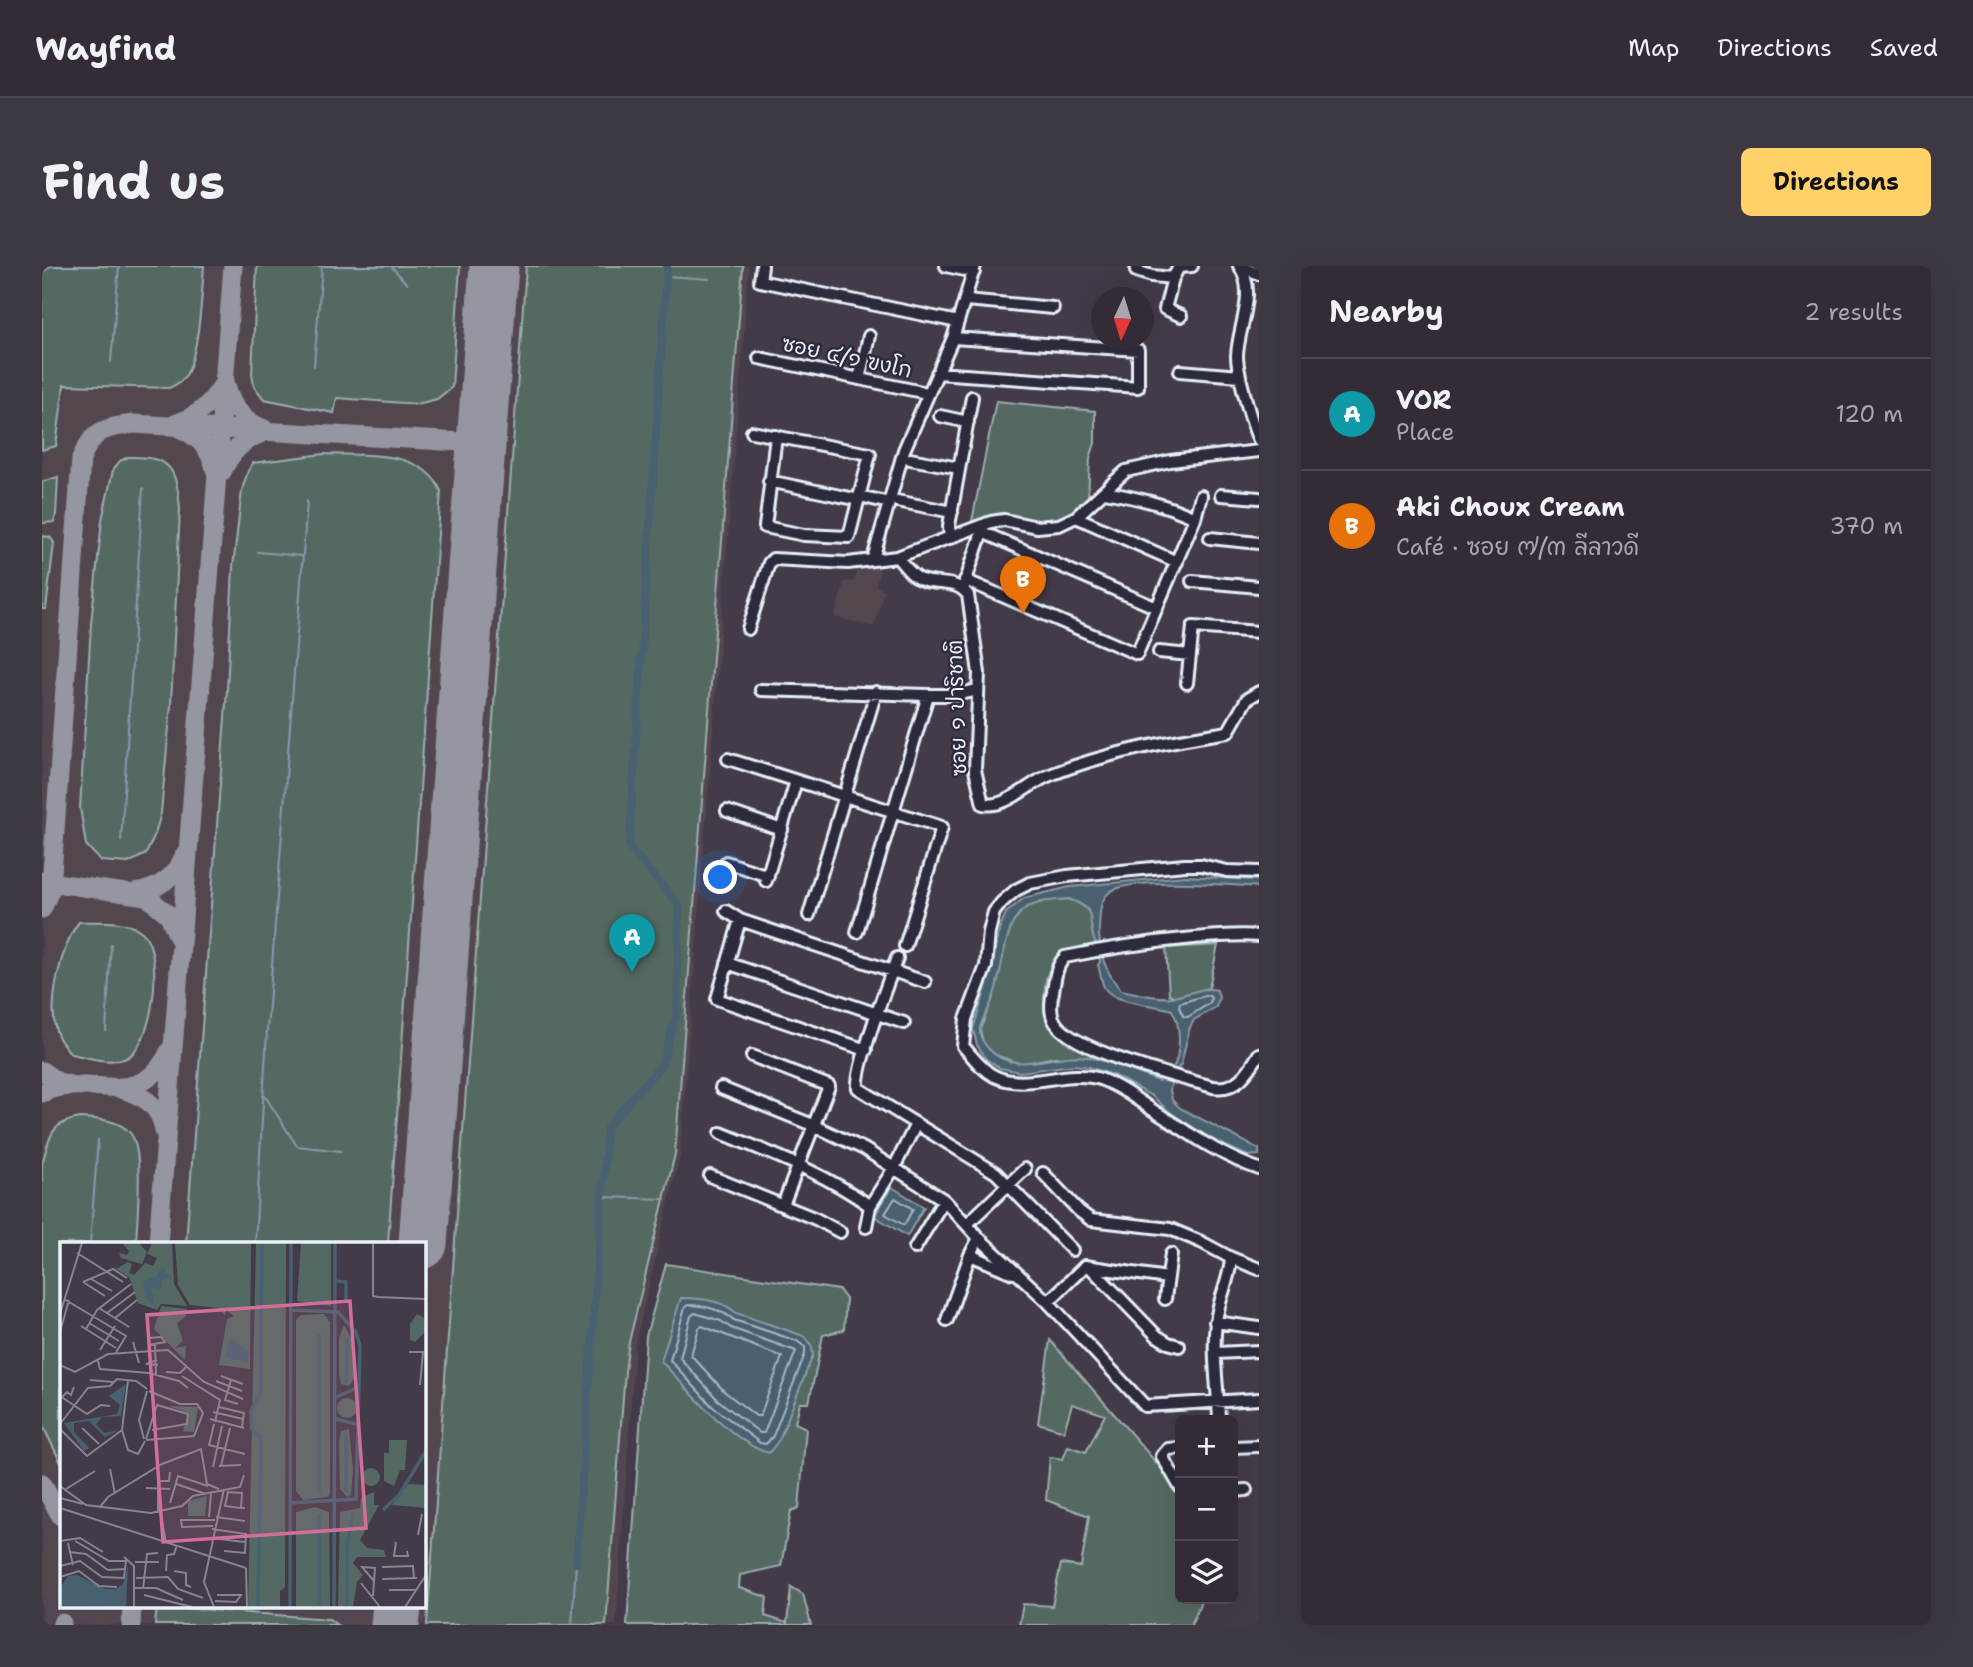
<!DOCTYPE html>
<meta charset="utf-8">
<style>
:root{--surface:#332c36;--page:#3e3842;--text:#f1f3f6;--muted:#a9a7ad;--line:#4e4851;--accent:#ffd166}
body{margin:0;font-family:"Shantell Sans","Playpen Sans Thai",sans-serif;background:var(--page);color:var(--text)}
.controls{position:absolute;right:21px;bottom:21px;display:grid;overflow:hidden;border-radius:10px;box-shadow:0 7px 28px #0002}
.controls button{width:63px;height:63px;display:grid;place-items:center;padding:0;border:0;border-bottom:2px solid var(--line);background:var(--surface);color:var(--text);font:35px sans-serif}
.compass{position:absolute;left:1049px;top:21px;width:63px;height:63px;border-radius:50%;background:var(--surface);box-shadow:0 7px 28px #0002;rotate:184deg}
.you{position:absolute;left:679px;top:612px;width:24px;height:24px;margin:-18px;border:5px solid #fff;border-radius:50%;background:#1a73e8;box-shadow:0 0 0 10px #1a73e833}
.badge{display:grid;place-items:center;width:46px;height:46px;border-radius:50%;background:var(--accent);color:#fff;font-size:23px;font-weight:700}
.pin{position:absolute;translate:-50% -58px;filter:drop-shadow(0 2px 4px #0008)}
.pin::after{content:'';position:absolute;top:37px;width:24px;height:21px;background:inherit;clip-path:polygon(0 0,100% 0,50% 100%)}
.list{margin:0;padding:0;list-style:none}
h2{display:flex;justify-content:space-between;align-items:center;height:91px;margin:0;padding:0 28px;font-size:30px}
h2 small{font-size:23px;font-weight:400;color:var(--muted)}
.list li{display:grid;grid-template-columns:46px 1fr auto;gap:21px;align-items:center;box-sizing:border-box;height:112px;padding:0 28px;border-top:2px solid var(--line)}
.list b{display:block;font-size:26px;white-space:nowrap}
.list p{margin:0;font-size:23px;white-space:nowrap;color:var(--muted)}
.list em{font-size:23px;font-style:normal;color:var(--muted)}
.icon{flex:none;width:38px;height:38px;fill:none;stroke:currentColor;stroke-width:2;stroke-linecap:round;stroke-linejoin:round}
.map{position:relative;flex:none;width:1217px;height:1359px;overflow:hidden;border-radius:10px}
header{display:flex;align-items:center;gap:42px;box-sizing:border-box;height:98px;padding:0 35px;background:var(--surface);border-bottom:2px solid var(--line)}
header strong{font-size:33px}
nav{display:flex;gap:38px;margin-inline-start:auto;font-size:24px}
.intro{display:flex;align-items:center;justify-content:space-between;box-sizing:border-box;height:168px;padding:0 42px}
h1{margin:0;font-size:49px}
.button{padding:18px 32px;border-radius:10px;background:var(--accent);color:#111;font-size:24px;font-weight:700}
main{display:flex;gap:42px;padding:0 42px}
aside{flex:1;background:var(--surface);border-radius:10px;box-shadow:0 7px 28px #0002}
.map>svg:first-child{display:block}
.built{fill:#524750;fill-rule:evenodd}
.green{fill:#546963;stroke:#9eadae;stroke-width:2}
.water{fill:#486170;stroke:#889ba6;stroke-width:2;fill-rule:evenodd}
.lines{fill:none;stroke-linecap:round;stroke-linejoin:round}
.shore{stroke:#a8b7c2;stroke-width:2}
.stream{stroke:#889ba6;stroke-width:2}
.canal{stroke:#486170;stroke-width:8}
.taxiway{stroke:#9696a0;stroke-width:19}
.runway{stroke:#9696a0;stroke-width:49}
.minor-casing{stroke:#e8f1f8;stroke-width:16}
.minor{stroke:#2f2a3d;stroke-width:10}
.labels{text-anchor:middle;stroke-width:5;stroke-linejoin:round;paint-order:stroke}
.street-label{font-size:21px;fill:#e8f1f8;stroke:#2f2a3d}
.inset-river{fill:none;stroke:#486170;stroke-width:3.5}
.inset-road{fill:none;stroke:#86848e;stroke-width:2}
.view{fill:#d16f9a;fill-opacity:0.15;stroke:#d16f9a;stroke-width:3.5}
.inset-edge{fill:none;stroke:#e8f1f8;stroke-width:3.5}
</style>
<header>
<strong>Wayfind</strong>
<nav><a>Map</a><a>Directions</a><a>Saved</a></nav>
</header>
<div class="intro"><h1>Find us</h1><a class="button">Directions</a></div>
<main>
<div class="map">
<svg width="1217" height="1359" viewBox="0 0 1217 1359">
<rect width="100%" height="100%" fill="#443b48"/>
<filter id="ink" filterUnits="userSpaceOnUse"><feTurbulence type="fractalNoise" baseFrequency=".0143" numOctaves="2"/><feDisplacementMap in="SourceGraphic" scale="14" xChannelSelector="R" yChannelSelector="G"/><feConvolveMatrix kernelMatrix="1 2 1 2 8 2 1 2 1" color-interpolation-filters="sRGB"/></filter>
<g filter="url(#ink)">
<!-- built -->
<path class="built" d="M0,0H707L638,889L593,1078L574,1359H0ZM19,978H382V1340H19Z
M840,294L834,320L842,324L832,361L793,351L802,316L813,315L816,297Z"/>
<!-- green -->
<path class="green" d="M4,0H162C160,26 157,88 144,109C140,116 134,119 127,122L22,119L14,180L0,184V7Z
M215,0H418L410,121L395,133L375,138L295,132L292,147L222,133L212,120L210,107Z
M484,0H701L633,888L587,1076L583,1105L564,1359H385Z
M954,135L1053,145V177L1048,192L1046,232L1034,244L1016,254L997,255L963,248L930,255Z
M282,188C321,190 380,182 399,225L346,977H144L185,424L191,301L200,224L206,205L211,197Z
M86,191C129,190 134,202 138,242L129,439L119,547L113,568L104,588L86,597L59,595L44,579L38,542L49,358L60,254L71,204L78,195Z
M16,211L14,249L12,256L0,257V216Z
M0,270L8,271L12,277L4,343H0Z
M1027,633C1062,646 1041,658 1056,679L1018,686C1014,692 1009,699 1007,705C1001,719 999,751 1011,763C1027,779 1095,801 1120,810L1116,815L1076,802L1013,791L978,798L951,788L941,776L938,763L951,732L967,662L982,642L1005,634Z
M37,656C56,656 85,653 100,666C123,686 112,783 82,793C66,798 44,791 29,788C25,782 18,776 16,770C4,743 19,678 37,656Z
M1176,679L1167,722L1133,731L1127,728L1124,682Z
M38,852C55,853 78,853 89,868C102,886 95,954 94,977L19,978V1197L0,1158V898C8,871 7,857 38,852Z
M624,998L797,1024L804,1033L802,1064L781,1069L767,1137H758L753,1157L764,1162L757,1242L749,1245L739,1300L698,1309L697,1322L725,1331L723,1350L745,1357L749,1321L761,1328L769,1359H585L604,1070Z
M1008,1074L1138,1224V1333H1160L1149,1359H977L981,1338L1010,1340L1019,1298L1039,1301L1047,1250L1004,1234L1008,1191L1021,1193L1026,1180L1044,1186L1063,1149L1030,1138L1022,1165L996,1157Z
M115,1340L287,1353L295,1359H113Z"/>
<!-- water -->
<path class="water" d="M1143,610L1217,614V621C1188,619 1089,610 1068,626C1057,634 1058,649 1057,661C1057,687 1062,704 1079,724C1096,727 1113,733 1130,731C1146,730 1158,720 1175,724L1177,732L1174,741L1152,754L1148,761L1139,798L1133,807L1128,824L1130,834L1138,842L1217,883V889L1206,890L1169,873L1129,847L1110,830L1071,809L1047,801L1031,799L978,806L958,802L944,793L935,779L931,763L949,706L958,661L964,647L982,632L1028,621ZM1027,633C1057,644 1044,650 1052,673C1055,681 1057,687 1058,696L1056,699C1058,705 1059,714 1062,721C1071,738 1112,738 1130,744C1141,763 1139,797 1124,813L1116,815C1096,807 1071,797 1051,792C1015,783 973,814 945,781C941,776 937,768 938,762C940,752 948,742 951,732C956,718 959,701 962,686C972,641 982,636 1027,633Z
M850,921L882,941L865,970L832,950Z
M639,1032C657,1032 681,1034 694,1047L759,1069C768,1074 770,1078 771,1089L737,1174L727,1187C693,1180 643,1120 619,1095Z"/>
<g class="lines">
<!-- shore -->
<path class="shore" d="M1166,729L1169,732L1168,737L1146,751L1141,750L1137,741L1138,737Z
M853,932L871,943L862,959L843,948Z
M646,1039C662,1039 680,1044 692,1054L755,1075L763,1081V1088L731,1170L724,1178L718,1177L670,1140L628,1094L643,1041Z
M653,1047L679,1055L689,1062L754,1085L722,1167H718L676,1134L638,1092L649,1050Z
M660,1060L740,1091L718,1150H714L683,1126L649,1089L657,1062Z"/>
<!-- stream -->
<path class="stream" d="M349,0L365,18
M0,7L9,0
M625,10L667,13
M69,96L77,0
M272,100L280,0
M216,286L260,290
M79,575L101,222
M64,765L69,678
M223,830L255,880L299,885
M560,931L623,933
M48,978L56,874
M213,978L225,765L265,235
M530,1359L534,1297"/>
<!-- canal -->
<path class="canal" d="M534,1297L565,861L620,798L635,745L637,639L587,581L625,0"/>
<!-- taxiway -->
<path class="taxiway" d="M184,119C190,141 201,155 222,163
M133,158C158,149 169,138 183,115
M137,162C158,171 169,184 174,206
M180,206C189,184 203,173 225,165
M0,615L104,630L127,649L136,671
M92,627C116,624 134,611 143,588
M0,643L9,622L39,193C51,164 61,162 91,158L439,177
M0,805L16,816L28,819
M79,823C101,829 119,840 122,865
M0,827C46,804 98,849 128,784
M116,978L191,0
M0,1217L19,1250
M20,1359V1357
M89,1359L90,1340"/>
<!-- runway -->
<path class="runway" d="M381,978L452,0
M353,1359L355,1340"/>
<!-- minor casing -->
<g class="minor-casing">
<path id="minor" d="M720,0L718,15L916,56
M904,0L932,6
M1197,0L1217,8
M1198,1C1215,27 1196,61 1195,90C1195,105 1210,160 1217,174
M1094,5L1110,10L1131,12L1137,1L1150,0
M1131,12L1123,43L1139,50
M924,34L1011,42
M717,92L885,127
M1138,105L1198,110
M895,107L1096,121V84L911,72
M817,113L827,70
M898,150L926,156
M710,166L828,188L807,271L762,269L723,261L734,170
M868,193L917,202
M727,215L817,234
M1063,226C1095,232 1123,238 1153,252
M1179,229L1217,232
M818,230L847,237
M855,235L910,246
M1034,251L1135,296
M940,266L1115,342
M908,272L907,260L930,131
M1168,272L1217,277
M855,291C862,299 870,311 880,314C896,320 914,313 926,329L937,407L933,504L941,538C964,543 987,517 1008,509C1063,487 1127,475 1186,466L1205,433L1217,426
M831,293L862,184L911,72L933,0
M923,314L1095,388L1153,252L1159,230
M1150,315L1217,321
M922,320L940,266L939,262
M706,363L727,297L731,293L806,297L855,291L949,256L962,254L995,261L1017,259L1034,251L1084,205L1128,195L1217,185
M1117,386L1148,389
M1145,417L1151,361L1217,366
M719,424L886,429H913L936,424
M686,493L900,561L863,680
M685,545L740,564
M684,596L726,610
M1217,606L1185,605L1159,599H1143L1025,610L988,617L974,624L960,636L952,646L947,666L944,700L924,753L921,780C931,791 939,803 952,810C985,826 1024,802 1058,813C1077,820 1093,832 1109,843C1144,865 1178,890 1217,903
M724,615L754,515
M684,645L698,654L883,716
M767,649L834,426
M698,654L675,733L824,784
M815,666L886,429
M1217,670C1195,668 1174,670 1152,672C1108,676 1066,682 1023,691C1014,700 1013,713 1011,726C1009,733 1008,745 1011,752C1022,784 1138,811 1171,821C1194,825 1206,807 1217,788
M855,692C846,716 813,802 816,822L954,907L1030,984
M685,697L862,757
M710,790L787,820L741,939
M679,822L773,860L822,883L902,934L937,972L1006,1036L1103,1140L1217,1133
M679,867C730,888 783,907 828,940
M1001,907L1037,945L1049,954L1128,963L1159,976L1189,992L1217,1003
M668,910L774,953L798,966
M925,958L983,903
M824,961L828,940L852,902L874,858
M873,982L902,934
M928,989L971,1007
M1048,1001L1115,1070L1126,1077L1137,1080
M1123,1033L1129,988
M1006,1036L1043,1000L1125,1012
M905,1054L928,989L937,972
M1173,1056L1217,1062
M1174,1087L1217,1085
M1177,1154C1176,1122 1170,1088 1174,1056C1176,1034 1188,1014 1189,992
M1191,1181L1217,1180
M1138,1182L1126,1183L1120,1190L1138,1221
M1191,1225L1204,1224"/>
</g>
<!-- minor -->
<use href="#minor" class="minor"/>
</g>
</g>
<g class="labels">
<!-- street labels -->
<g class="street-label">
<text transform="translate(805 91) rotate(12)" y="7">ซอย ๔/๑ ฃงโก</text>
<text transform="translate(915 442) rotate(-92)" y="7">ซอย ๑ ปาริชาติ</text>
</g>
</g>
<!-- overview -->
<g transform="translate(18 976)">
<rect width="366" height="366" fill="#443b48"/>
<path d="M62,1H79L87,10L82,22L61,16L59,11L67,13L69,9ZM92,1H112L114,42L127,64L101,62L97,68L78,61L69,35L56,27L68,20L72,22L69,31L74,33L85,21L93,24L97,16L87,12ZM115,1H191L190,127L159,123L167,77L174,74L166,68L165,74L159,66L130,63L118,43ZM196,1H226L225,345L220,349V365H188ZM241,1H271V64L237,59ZM101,64L127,67L126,74L117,81L123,99L115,106L126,104L125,118L94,87ZM264,72L270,80V251L268,255L243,258L236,249V78L241,73ZM357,72L366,77V89L355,100L350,98V82ZM284,83L294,101L295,135L289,144L281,142L279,133V96ZM277 166a10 10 0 1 1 20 0a10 10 0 1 1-20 0ZM109,164L138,165L134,190L123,189L128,171ZM289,187L293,227L291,253L287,255L280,247L279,199L281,189ZM329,198H347L345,228H340L334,244L324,239V211H329ZM302 235a9 9 0 1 1 18 0a9 9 0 1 1-18 0ZM314,250V263H319L300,298L307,306L324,308L326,315H297L293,321L303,333L297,340L293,365H278L280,270L300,266L301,256ZM147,254L145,274H128V259ZM255,265L269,270L270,365H236V270Z" fill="#546963"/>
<path d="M366,238V266L332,263L348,242L364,243Z" fill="#546963"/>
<path d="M103,25L111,36L102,38V47L91,46L95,64L86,56L83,39L96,35ZM170,96L190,110L187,121L165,115ZM66,142L61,174L42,175L36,182L44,191L59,188L45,195L29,179L14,181V190L29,206L24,209L4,181L57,172L60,163L49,154ZM68,324L66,365L0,364V346L8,334L17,333L45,347H56L63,342Z" fill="#486170"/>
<path class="inset-river" d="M275,39L286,40V60M201,76L202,1M286,141L287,95M276,155L299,145M276,177L300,183M286,191V250M259,250V92M230,261L296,257L300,104L296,90L278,70L231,68M323,268L339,253L366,209M198,365L201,196L192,187L191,169L201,149V76M230,365L231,1M259,365V272M274,365L275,1M287,365V305L293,270"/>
<path class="inset-road" d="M313,1V54L318,55M17,11L63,40M31,37L52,49M23,40L53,27L67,36M23,40L45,54M318,55L366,57M4,57L66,94L55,112M39,66L69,85M47,71L75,50M0,72L22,1M55,76L77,58M29,81L59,99M21,84L56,106M26,87L37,68L71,42M0,90L9,58M73,100L79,121M95,102L96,134M89,103L105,100L101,95L90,96M40,108L55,84M349,110H363L360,143M97,118L86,122L98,123M38,119L40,127L89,131L119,139L128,146M0,123L15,130L48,112L108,108L144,140L183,157M106,130L120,131L126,125M122,134L160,158L155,180M161,134L183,142M30,138L53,140M68,138L62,188L68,208L78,212L85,199M171,138L165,158L178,162M156,139L182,149M0,154L27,172L41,163L50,164M1,156L7,150L11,153L14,145M159,165L184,171L182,185M153,170L183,177M150,177L184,186M0,182L28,146L50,144L57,137L76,139L87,147M154,182L149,203L185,212M22,186L39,202M0,187L27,214L62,188M84,197L79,178L87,149M86,197L97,163L128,172L127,182L92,188M86,198L134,194L143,171L137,162H120L89,149M159,224L181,223M161,224L170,186M153,225L162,184M50,227L55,252M116,242L146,252M0,244L26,263L91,271L122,264L133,254L180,245L184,233M86,246L110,247M6,247L35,229M0,256L23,262M110,261L118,234L148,244M0,266L186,326M39,266L48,255L102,222L141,207L147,242L159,247M181,266L182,251L168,250L165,264L181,266H185M100,269L106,300M98,270V239H109L110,230M149,275L151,251M156,275L185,279M153,284L122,285L121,278H155M152,287L186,292L185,311L164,309M358,293L362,272M150,296L185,300M0,299L20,296L43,310M336,300L334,314H348L347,309M8,301L13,323M10,310L26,312L48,328L66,327M64,315L74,324V365M75,320H99M0,324L20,319L42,335L64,336L66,319H49L15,299M322,325L353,324L354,337M186,326L187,365M106,329L107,313L114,312L117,303M114,329L126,331V343L131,345M0,335L19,329L39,344L57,345M76,336L108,335L118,347L143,356M322,337L357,336M301,341L320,365M75,346H96L123,358M83,347L87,312L98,311M329,348H356M84,353L132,365M313,354L314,339L315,326L302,325L314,339M155,359L176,360L181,353H157M154,365L144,340L164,247M345,365L366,333"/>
<path class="view" d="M290,59L306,286L103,300L87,73Z"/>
<rect width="366" height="366" class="inset-edge"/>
</g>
</svg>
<div class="controls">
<button>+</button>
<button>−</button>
<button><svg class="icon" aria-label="layers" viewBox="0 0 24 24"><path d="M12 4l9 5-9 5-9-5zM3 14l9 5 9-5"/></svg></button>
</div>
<svg class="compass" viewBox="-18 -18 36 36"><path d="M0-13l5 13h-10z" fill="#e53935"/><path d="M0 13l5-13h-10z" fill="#a9a7ad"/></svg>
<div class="you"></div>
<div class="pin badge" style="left:590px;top:706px;background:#0f9aa8">A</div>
<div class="pin badge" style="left:981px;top:348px;background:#e8710a">B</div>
</div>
<aside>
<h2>Nearby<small>2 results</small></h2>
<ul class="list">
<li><span class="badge" style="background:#0f9aa8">A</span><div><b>VOR</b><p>Place</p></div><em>120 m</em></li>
<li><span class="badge" style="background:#e8710a">B</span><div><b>Aki Choux Cream</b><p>Café · ซอย ๗/๓ ลีลาวดี</p></div><em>370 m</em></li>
</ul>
</aside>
</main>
